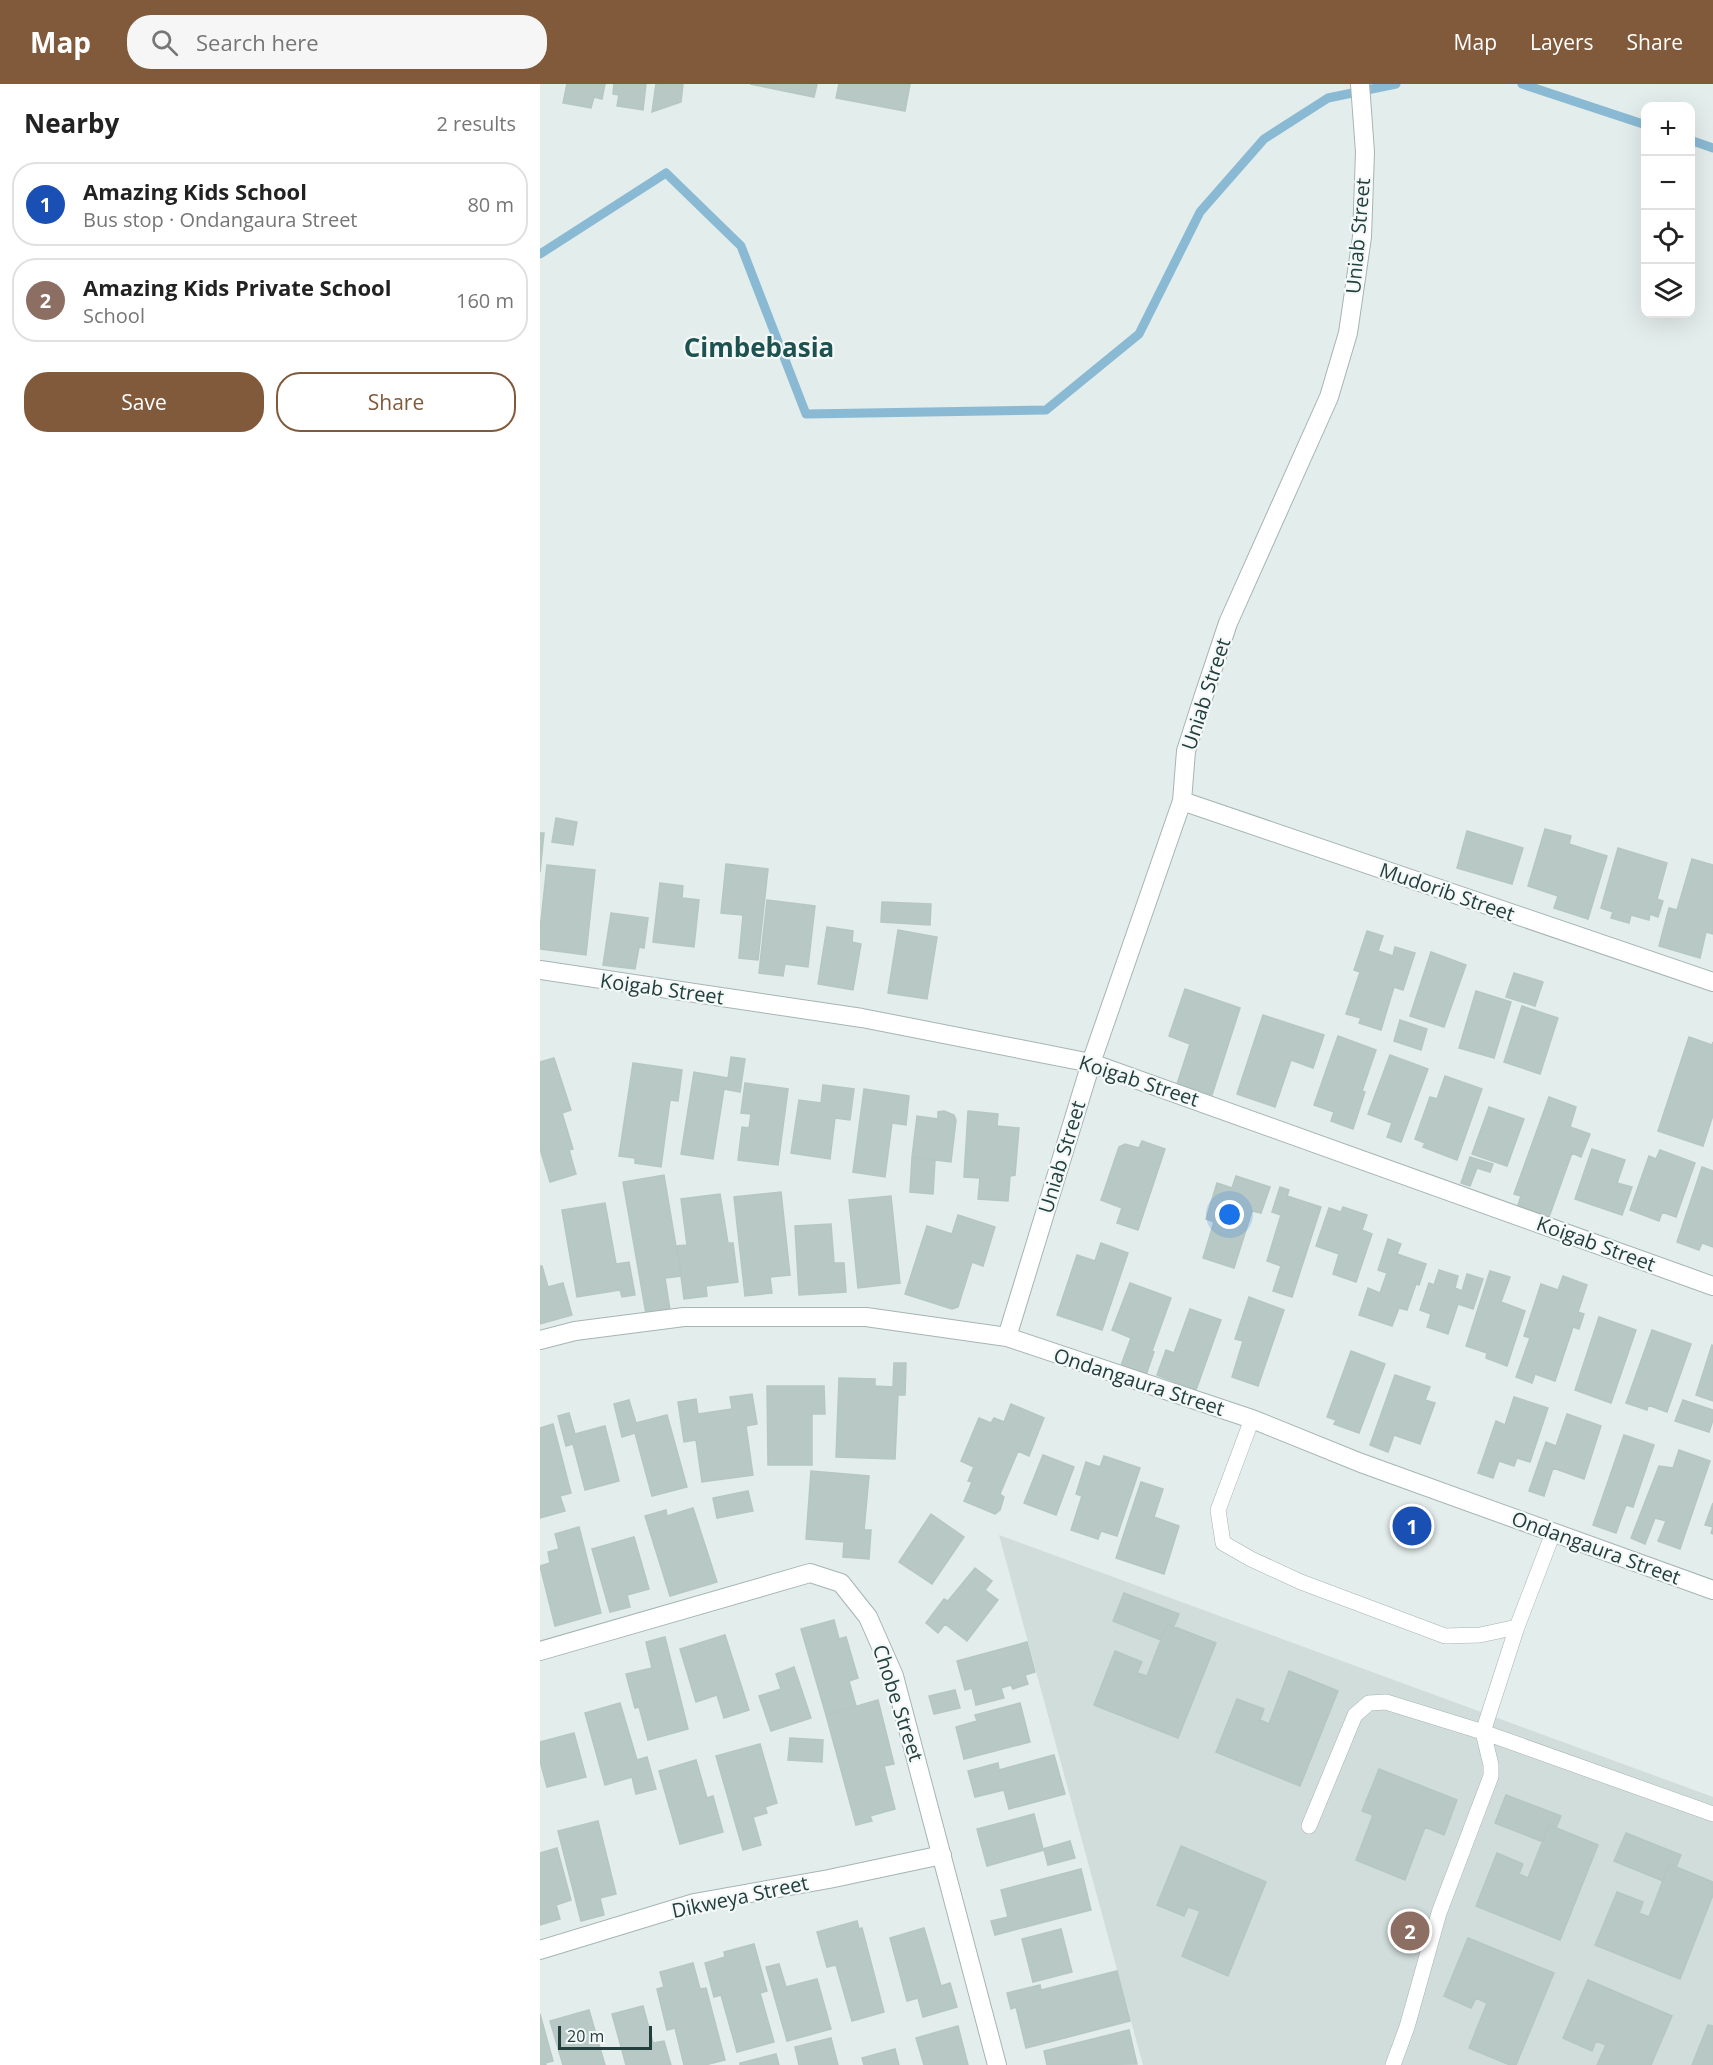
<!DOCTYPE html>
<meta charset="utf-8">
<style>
:root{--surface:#fff;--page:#f6f6f6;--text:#222;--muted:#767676;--line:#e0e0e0;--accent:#805a3b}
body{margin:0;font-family:"Open Sans",sans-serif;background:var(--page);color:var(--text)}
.controls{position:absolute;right:18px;top:18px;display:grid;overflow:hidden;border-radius:12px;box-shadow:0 6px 24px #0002}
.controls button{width:54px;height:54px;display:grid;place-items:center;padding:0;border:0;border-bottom:2px solid var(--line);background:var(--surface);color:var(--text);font:30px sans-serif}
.scale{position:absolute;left:18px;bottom:15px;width:94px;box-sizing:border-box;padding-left:6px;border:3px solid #223f3d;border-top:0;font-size:16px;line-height:21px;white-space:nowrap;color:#223f3d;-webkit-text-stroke:4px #f4f9f8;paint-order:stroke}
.you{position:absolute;left:690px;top:1131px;width:21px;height:21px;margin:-15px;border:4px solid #fff;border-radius:50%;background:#1a73e8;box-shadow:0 0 0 9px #1a73e833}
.badge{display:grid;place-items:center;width:39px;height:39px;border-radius:50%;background:var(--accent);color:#fff;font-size:20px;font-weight:700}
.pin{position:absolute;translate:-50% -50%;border:3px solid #fff;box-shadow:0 2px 6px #0006}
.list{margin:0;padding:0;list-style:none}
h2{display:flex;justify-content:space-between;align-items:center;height:78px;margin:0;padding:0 24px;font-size:26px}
h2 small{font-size:20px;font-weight:400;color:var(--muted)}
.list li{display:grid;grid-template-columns:39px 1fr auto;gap:18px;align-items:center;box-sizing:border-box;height:84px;margin:0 12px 12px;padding:0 12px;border:2px solid var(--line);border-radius:24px}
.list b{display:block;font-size:22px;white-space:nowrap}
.list p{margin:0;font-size:20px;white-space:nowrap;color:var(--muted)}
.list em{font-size:20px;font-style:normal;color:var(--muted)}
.actions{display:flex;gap:12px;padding:18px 24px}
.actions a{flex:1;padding:14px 0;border:2px solid var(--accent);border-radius:24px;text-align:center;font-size:21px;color:var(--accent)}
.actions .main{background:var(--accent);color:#fff}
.icon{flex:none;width:33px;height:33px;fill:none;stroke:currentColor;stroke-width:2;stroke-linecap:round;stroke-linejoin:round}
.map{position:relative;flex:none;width:1173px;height:1981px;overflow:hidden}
header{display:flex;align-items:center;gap:36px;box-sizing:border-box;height:84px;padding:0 30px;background:var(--accent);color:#fff}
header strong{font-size:28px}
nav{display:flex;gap:33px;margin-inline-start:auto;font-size:21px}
.search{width:420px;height:54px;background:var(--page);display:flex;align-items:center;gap:15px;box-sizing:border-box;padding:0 21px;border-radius:24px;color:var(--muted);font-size:22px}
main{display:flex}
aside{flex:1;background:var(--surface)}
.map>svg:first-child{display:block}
.built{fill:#d1ddda}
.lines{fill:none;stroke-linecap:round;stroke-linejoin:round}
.stream{stroke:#8ab9d3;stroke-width:9}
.building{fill:#b8c8c4;stroke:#b5c7c3;stroke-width:1.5}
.service-casing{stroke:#a5b5b3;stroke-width:16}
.minor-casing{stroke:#a5b5b3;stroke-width:20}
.service{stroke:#fff;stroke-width:15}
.minor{stroke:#fff;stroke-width:18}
.labels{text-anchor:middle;stroke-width:4.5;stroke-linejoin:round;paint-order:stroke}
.street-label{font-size:20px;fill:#223f3d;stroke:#f4f9f8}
.district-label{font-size:26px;font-weight:bold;fill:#1d5250;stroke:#f4f9f8}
</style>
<header>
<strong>Map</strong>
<div class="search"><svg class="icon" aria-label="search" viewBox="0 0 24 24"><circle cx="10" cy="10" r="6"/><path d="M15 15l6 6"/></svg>Search here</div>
<nav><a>Map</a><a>Layers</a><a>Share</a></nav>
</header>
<main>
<aside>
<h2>Nearby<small>2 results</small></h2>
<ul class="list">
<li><span class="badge" style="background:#1a4fb4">1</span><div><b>Amazing Kids School</b><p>Bus stop · Ondangaura Street</p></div><em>80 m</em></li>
<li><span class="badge" style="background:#8d6e63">2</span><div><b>Amazing Kids Private School</b><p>School</p></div><em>160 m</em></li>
</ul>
<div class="actions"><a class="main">Save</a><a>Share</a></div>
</aside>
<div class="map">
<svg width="1173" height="1981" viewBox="0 0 1173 1981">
<rect width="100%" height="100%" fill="#e3edeb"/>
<!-- built -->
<path class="built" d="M459,1451L1173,1713V1981H603Z"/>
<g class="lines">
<!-- stream -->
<path class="stream" d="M982,0L1106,41
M1150,56L1173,64
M0,170L126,89L201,162L266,330L506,326L599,250L660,128L724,55L788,14L856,0"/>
</g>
<!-- building -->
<path class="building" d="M27,0H65L62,15L54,13L51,24L23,19Z
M74,0H106L103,26L77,22L79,11L73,10Z
M116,0H143L141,18L112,28Z
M210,0H277L274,13Z
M299,0H370L365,27L296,14Z
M16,734L37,738L33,761L12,758Z
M1005,745L1031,752L1029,760L1067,772L1048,835L1014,824L1018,812L988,802Z
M927,747L983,764L972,800L917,784Z
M0,749H4L0,788Z
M1078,764L1127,779L1117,815L1123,817L1118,833L1110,830L1109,836L1091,831L1089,839L1071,834L1073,828L1061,824Z
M1152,775L1173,781V850L1166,848L1160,874L1119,862L1129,824L1137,826Z
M186,780L228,785L218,876L199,874L203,831L181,829Z
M7,781L55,786L46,871L0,865V846Z
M120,799L143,802L142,814L159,816L154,863L113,858Z
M227,816L275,822L268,883L245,880L243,892L219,889Z
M342,818L391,820L390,841L341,838Z
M71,829L108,834L104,864L99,863L95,885L63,881Z
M287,843L313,847L312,858L321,860L313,906L278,900Z
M358,846L397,853L387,915L348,909Z
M827,847L843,852L838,867L853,872L855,863L875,869L863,906L854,903L841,946L819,939L821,934L806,930L820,888L814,886Z
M891,868L926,881L904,943L870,932Z
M974,889L1003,898L995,922L966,913Z
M645,905L700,924L672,1011L637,1000L650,960L629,952Z
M936,907L971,918L954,974L919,964Z
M982,922L1018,934L1000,990L964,978Z
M723,931L784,951L773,984L751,976L735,1023L697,1010Z
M860,936L887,945L881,966L854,957Z
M798,952L836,966L822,1007L825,1008L813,1045L791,1037L794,1028L774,1021Z
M1149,953L1172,961L1173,958V1031L1163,1062L1118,1047Z
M850,971L888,985L861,1058L847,1053L852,1039L828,1030Z
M191,973L205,975L200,1008L184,1005L173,1075L141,1070L154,988L188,994Z
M14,974L31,1026L22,1029L33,1065L29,1066L36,1090L10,1098L0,1065V978Z
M93,979L142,986L138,1017L130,1016L121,1083L95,1079V1074L79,1072Z
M905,992L942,1005L917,1076L883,1063L885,1059L875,1055L890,1013L897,1015Z
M205,999L248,1005L238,1081L198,1076L202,1043L209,1044L211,1030L201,1029Z
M283,1001L314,1005L310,1036L295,1034L290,1075L251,1069L259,1016L281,1019Z
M324,1005L369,1012L366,1041L352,1039L345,1093L313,1088Z
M1009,1013L1036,1023L1030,1043L1050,1050L1041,1073L1032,1069L1009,1133L978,1121L981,1112L974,1110Z
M949,1023L984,1035L967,1082L932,1070Z
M404,1027L414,1031L416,1036L411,1078L372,1073L377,1032L398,1035V1028Z
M428,1027L458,1030L457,1042L479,1044L475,1091L470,1092L468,1117L438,1115L440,1094L424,1093Z
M602,1057L625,1065L598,1146L577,1139L582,1124L561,1116L579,1063L585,1060L599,1064Z
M1052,1065L1085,1076L1077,1099L1092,1103L1082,1131L1035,1115Z
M1120,1066L1155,1079L1136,1133L1122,1128L1119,1137L1090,1126L1109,1072L1116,1075Z
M372,1073L395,1076L393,1110L370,1108Z
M930,1073L953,1080L950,1088L937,1084L930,1102L921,1099Z
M1162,1083L1173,1087V1163L1162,1159L1159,1166L1137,1158Z
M124,1091L141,1192L125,1194L130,1226L106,1230L83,1098Z
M696,1092L730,1103L721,1129L712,1127L694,1184L663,1174L674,1138L666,1135L677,1099L692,1104Z
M740,1103L749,1106L747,1112L781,1123L752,1213L733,1207L741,1182L727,1177L741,1131L732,1128Z
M241,1108L250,1191L230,1193L232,1209L205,1212L194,1113Z
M180,1110L188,1159H193L198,1198L166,1202L167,1212L144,1215L137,1162L147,1161L141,1115Z
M351,1112L360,1199L318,1204L309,1116Z
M65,1119L76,1180L89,1178L95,1211L82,1213L80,1206L37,1213L22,1126Z
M803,1123L827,1131L822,1146L832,1150L816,1198L793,1190L799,1170L776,1162L789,1124L801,1128Z
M418,1131L455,1143L443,1182L432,1178L418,1223L412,1225L365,1210L387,1142L412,1150Z
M291,1140L294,1179H304L306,1208L259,1211L255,1142Z
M848,1155L861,1160L857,1170L886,1180L879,1201L876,1200L867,1226L859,1224L852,1242L819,1231L828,1204L840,1209L847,1189L838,1186Z
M561,1159L588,1169L562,1246L517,1231L537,1171L555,1177Z
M0,1182H2L8,1203L23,1199L32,1231L0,1240Z
M899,1186L918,1192L915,1204L922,1207L927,1190L943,1195L933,1225L918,1220L908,1250L887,1243L891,1230L880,1226L889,1199L894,1201Z
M950,1187L970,1193L961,1218L985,1227L967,1282L946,1274L947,1269L926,1262Z
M1023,1192L1047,1201L1038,1228L1044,1230L1039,1245L1033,1243L1015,1297L995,1290L992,1299L976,1293L990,1254L984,1252L1001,1200L1018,1206Z
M590,1199L631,1214L612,1267L614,1268L605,1294L580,1284L591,1254L572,1246Z
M709,1213L744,1226L718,1302L692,1293L703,1257L695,1255Z
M650,1225L681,1236L656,1306L617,1291L626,1266L634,1269Z
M1059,1233L1096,1246L1071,1319L1035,1306Z
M1112,1246L1151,1260L1127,1328L1108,1321L1107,1326L1086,1319Z
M1172,1261L1173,1262V1317L1156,1311Z
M811,1267L845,1280L819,1349L794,1340L796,1336L787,1333Z
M354,1279H366L365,1311H358L355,1375L296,1373L299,1294L335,1295V1302L353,1303Z
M855,1291L890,1303L885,1316L895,1319L880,1360L854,1351L848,1368L830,1361Z
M227,1302H284L285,1330H272V1381H228Z
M212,1310L217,1340L206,1342L213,1391L162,1398L156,1356L144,1358L138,1318L156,1315L158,1330L192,1325L190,1313Z
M974,1313L1008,1324L990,1378L977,1374L974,1382L959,1377L953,1394L938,1389L956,1337L965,1341Z
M89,1316L96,1339L127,1331L147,1403L112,1412L95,1349L82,1353L74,1320Z
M1143,1316L1173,1326V1336L1169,1348L1135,1337Z
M471,1320L504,1334L489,1372L478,1367L460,1410L464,1413L460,1426L455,1430L424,1417L432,1398L428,1397L434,1383L421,1377L439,1334L451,1339L454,1334L464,1338Z
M29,1329L35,1350L65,1342L79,1397L45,1406L33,1360L26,1362L18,1332Z
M1027,1330L1061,1342L1044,1395L1013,1384L1004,1412L989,1407L1006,1358L1016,1362Z
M13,1340L31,1409L20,1412L25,1427L0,1434V1344Z
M1084,1351L1114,1361L1093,1423L1086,1421L1076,1449L1053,1441Z
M1139,1366L1170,1377L1140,1465L1118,1457L1126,1437L1115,1434L1105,1460L1091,1454L1119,1382L1133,1384Z
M503,1371L534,1383L516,1431L484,1419Z
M564,1372L600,1384L577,1452L561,1447L558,1455L531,1446L542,1412L536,1410L546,1378L560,1383Z
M271,1387L329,1392L324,1446H331L329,1475L303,1473L304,1458L266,1455Z
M601,1398L623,1405L614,1433L639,1442L624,1490L576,1474Z
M208,1407L213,1427L177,1434L173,1414Z
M1173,1419V1450L1171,1449L1173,1443L1165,1441Z
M153,1424L177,1498L130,1512L105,1432L126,1426L127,1432Z
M391,1430L424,1453L392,1500L359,1478Z
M39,1443L61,1529L15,1542L0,1482L10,1479L8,1468L19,1465L15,1450Z
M94,1453L109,1505L87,1511L90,1523L70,1528L52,1465Z
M435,1484L452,1497L445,1506L458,1516L427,1557L405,1540L398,1549L386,1539L404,1515L408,1517Z
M584,1509L639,1530L634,1542L627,1540L621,1556L573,1537Z
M294,1536L299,1555L306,1553L318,1594L309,1597L316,1622L286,1631L261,1545Z
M627,1540L676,1559L638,1654L554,1621L575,1567L602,1578L597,1589L607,1592Z
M185,1551L209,1626L184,1634L177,1611L156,1618L140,1565Z
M125,1553L148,1645L108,1656L99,1623L95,1624L86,1590L112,1584L106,1558Z
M487,1558L495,1588L485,1591L488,1600L473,1605L471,1601L461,1604L464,1614L436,1621L432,1604L425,1606L417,1577Z
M254,1583L271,1634L231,1647L219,1612L241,1605L236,1590Z
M749,1587L798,1607L760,1702L676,1668L697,1615L724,1625L720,1636L729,1640Z
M415,1606L420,1624L394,1630L389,1612Z
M338,1616L354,1680L344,1682L355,1725L330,1732L332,1737L316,1741L286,1631Z
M80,1619L97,1676L107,1673L116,1705L96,1710L92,1693L65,1701L45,1629Z
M480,1619L490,1658L424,1675L416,1643L437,1637L435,1631Z
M34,1649L46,1693L7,1703L0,1677V1658Z
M250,1654L283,1656L282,1678L248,1676Z
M220,1660L237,1719L225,1723L227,1729L213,1733L221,1761L203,1766L176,1672Z
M514,1671L525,1710L469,1725L464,1706L435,1713L428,1687L458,1679L459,1686Z
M156,1676L167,1714L173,1712L183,1748L140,1760L119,1687Z
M839,1685L917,1716L904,1751L885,1743L865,1796L816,1776L833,1731L822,1727Z
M966,1711L1021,1732L1016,1744L1009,1741L1003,1758L955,1739Z
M494,1730L503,1765L530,1757L535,1774L508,1781L504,1766L447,1782L437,1745Z
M58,1737L76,1810L60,1814L64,1831L41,1837L18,1747Z
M1009,1741L1058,1761L1020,1856L936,1822L957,1769L983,1780L979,1790L988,1794Z
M1086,1749L1141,1771L1136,1783L1129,1780L1123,1797L1074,1777Z
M641,1762L726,1798L688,1892L642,1872L660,1827L648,1823L644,1832L617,1821Z
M17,1764L31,1816L16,1821L20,1835L0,1841V1769Z
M1129,1780L1173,1798V1811L1140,1895L1055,1861L1077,1808L1103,1818L1099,1829L1109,1833Z
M541,1785L551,1826L455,1851L451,1837L468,1833L461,1806Z
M317,1837L319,1845L322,1844L344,1928L312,1937L296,1881L287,1883L277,1848Z
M384,1844L401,1902L410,1899L417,1923L383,1933L378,1914L367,1917L350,1854Z
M521,1845L532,1888L493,1898L482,1855Z
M928,1854L1014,1889L976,1981H970L929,1964L947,1919L936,1914L931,1924L904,1912Z
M214,1860L227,1907L220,1909L234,1958L197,1968L181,1911L174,1913L165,1879L185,1873L184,1868Z
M153,1879L160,1905L166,1904L185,1976L165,1981H144L135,1944L127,1946L117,1905L124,1903L120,1888Z
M239,1880L246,1903L277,1895L291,1945L247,1957L226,1883Z
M577,1887L590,1937L486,1964L476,1923L471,1925L467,1909L500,1901L501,1906Z
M1048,1896L1132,1932L1111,1981H1057L1066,1961L1056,1957L1052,1967L1023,1954Z
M103,1922L113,1959L124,1957L131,1981H86L72,1930Z
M49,1926L65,1981H23L10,1937Z
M0,1930L13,1977L5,1979L6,1981H0Z
M1168,1941L1173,1942V1981H1152Z
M418,1942L428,1981H384L376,1954Z
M589,1946L597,1980L507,1981L504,1967Z
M291,1954L298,1981H259L255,1963Z
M355,1965L359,1981H324L322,1974Z
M236,1970L239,1981H200V1979Z"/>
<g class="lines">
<!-- service casing -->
<g class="service-casing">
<path id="service" d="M712,1335L678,1426L683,1459L711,1475L761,1498L905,1552L940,1551L977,1543L1013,1449
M769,1742L815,1631L829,1619L846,1618L943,1648L1173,1730
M853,1981L867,1943L899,1829L951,1692V1681L943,1648L977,1543"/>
</g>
<!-- minor casing -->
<g class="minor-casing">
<path id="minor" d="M642,717L1173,898
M0,886L322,934L551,979L1173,1202
M467,1253L551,979L642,717L646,667L663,614L688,539L789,313L808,249L822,153L825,68L820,0
M0,1256L35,1247L144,1233H326L467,1253L712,1335L821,1379L1173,1506
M0,1567L270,1489L301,1499L328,1533L354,1592L457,1981
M0,1866L154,1819L289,1795L402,1771"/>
</g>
<!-- service -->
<use href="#service" class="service"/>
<!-- minor -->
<use href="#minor" class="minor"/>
</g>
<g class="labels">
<!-- street labels -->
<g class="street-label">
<text transform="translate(818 152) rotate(-85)" y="7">Uniab Street</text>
<text transform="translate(666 610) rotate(-72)" y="7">Uniab Street</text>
<text transform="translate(907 808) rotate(19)" y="7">Mudorib Street</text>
<text transform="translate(122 905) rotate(8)" y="7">Koigab Street</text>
<text transform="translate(599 997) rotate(18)" y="7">Koigab Street</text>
<text transform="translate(522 1073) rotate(-73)" y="7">Uniab Street</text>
<text transform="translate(1056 1160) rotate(20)" y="7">Koigab Street</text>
<text transform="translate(599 1298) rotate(18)" y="7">Ondangaura Street</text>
<text transform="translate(1056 1464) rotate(20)" y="7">Ondangaura Street</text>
<text transform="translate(358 1619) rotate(72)" y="7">Chobe Street</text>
<text transform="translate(200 1813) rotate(-12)" y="7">Dikweya Street</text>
</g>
<!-- district labels -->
<g class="district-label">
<text x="219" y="273">Cimbebasia</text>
</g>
</g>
</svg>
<div class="controls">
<button>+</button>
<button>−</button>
<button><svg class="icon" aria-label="locate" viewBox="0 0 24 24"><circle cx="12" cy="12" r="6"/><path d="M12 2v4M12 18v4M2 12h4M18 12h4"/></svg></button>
<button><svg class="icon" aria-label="layers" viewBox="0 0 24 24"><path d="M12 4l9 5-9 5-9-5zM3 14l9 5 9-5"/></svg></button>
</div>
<div class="scale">20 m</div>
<div class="you"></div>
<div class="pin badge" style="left:872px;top:1442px;background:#1a4fb4">1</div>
<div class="pin badge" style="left:870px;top:1847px;background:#8d6e63">2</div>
</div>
</main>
